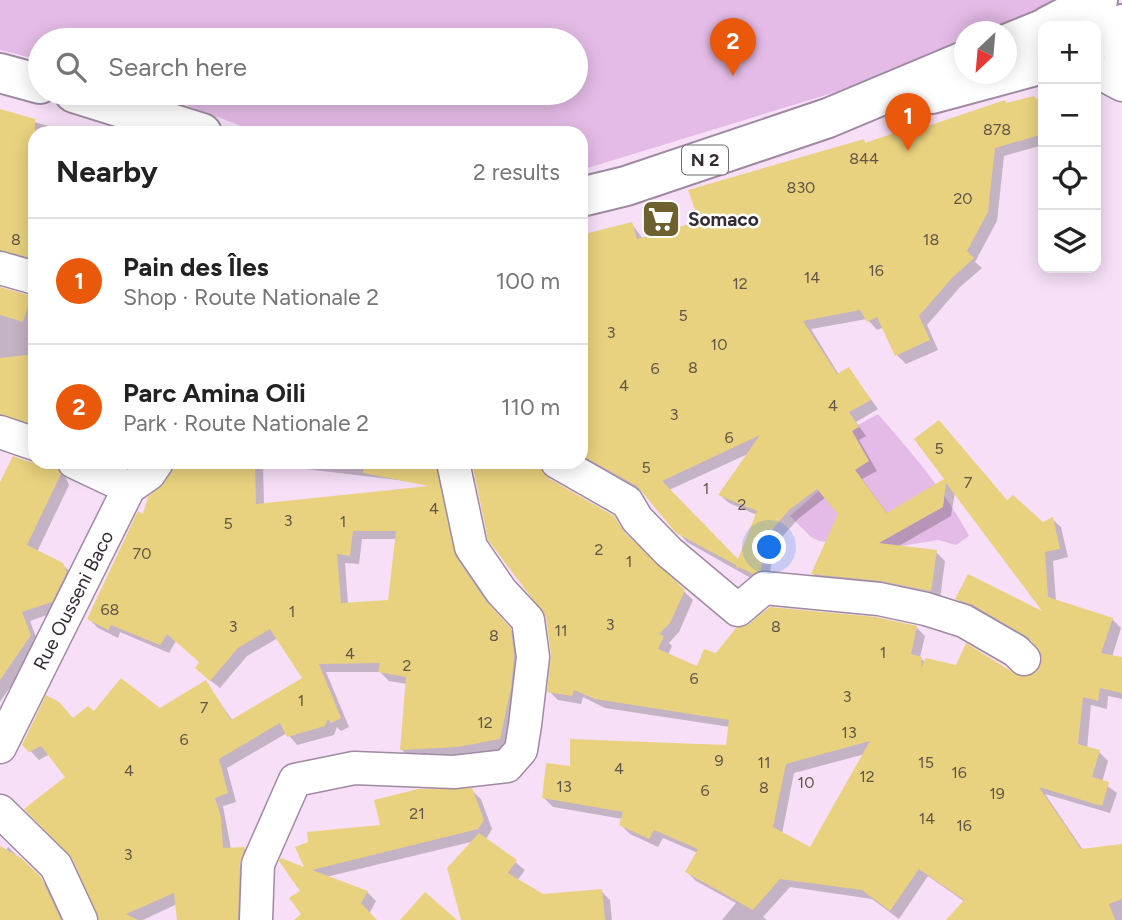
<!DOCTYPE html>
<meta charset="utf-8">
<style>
:root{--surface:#fff;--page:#f2f2f2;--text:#222;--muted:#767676;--line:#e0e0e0;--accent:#ea580c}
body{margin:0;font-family:Figtree,sans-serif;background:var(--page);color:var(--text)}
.controls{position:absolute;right:21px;top:21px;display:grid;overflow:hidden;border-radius:14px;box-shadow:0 4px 18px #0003}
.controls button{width:63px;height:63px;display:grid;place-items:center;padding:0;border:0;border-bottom:2px solid var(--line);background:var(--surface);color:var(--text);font:35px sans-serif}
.compass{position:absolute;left:954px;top:21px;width:63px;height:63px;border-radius:50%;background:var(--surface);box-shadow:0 4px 18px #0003;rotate:206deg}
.you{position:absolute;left:770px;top:548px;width:24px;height:24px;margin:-18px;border:5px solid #fff;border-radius:50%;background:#1a73e8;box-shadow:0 0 0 10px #1a73e833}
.badge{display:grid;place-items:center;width:46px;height:46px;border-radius:50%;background:var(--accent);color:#fff;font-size:23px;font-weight:700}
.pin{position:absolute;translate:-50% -58px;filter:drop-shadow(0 2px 4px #0008)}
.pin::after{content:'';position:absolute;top:37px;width:24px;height:21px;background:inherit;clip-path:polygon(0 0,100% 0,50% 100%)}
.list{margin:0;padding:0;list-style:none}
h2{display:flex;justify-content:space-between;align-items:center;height:91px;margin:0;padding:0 28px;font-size:30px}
h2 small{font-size:23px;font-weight:400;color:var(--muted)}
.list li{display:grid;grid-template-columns:46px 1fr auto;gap:21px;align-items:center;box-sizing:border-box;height:126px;padding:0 28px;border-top:2px solid var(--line)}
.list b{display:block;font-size:26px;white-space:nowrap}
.list p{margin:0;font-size:23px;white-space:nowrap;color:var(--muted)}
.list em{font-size:23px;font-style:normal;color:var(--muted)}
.icon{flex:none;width:38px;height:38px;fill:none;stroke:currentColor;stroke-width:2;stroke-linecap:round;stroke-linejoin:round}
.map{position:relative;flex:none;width:1122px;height:920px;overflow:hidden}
.search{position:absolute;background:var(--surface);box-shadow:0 4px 18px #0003;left:28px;top:28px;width:560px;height:77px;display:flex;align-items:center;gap:18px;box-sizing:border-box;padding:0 24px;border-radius:38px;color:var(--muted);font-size:26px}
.panel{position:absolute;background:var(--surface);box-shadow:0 4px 18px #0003;left:28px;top:126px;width:560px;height:343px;border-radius:21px}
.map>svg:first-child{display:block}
.green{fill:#e4bbe6}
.shadow{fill:#0003;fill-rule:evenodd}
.building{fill:#e9d27f;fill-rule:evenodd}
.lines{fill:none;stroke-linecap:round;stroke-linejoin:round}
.minor-casing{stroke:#9f8aa1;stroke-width:35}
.primary-casing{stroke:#9f8aa1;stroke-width:42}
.minor{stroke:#fff;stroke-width:32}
.primary{stroke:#fff;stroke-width:38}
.labels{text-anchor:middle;stroke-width:5;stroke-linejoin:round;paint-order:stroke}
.number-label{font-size:16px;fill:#615547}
.shield{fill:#fff;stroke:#716b71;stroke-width:2}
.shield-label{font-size:18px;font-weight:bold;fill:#342b34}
.poi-label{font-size:19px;font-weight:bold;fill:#342b34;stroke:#fff;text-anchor:start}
.street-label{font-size:19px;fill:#342b34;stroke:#fff}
</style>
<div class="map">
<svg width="1122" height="920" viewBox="0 0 1122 920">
<rect width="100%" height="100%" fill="#f6dff7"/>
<!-- green -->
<path class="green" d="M0,0H1073L1004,31L964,32V50L947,58L581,170V133H260L154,93H576V40H40V60L0,50Z
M878,414C911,452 945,491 969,536L956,545L938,540L889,548L819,541L811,537L790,516L822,488L821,445Z"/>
<!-- shadow -->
<path class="shadow" d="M1043,98V145L1004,156L997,221L975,262L982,268L960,287L927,325L938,350L906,364L897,355L884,327L877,330L867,319L811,329L839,375L849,369L878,409L856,422L866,436L859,440L877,471L862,479L888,514L946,479L1008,502L1043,524L1052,519L1061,527L1068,557L1053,561L1056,601L1112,619L1121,628L1112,657L1122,659V699L1108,696L1107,709L1091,705L1087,749L1099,752L1108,761L1102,782L1117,793L1110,813L1045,794L1083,850L1122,846V920H948L965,902L928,876L899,919L872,899L790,887L763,917L767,920H722L736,903L696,881L687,872L698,853L663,838L658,847L630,834L621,825L623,819L553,807L544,798L571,768L728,747L730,727L605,708L583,697L581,704L558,700L549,691L553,655L548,616L474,462H550L547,471L549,481L613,517L632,542L693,600L679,632L669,643L672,646L668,655L698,668L717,655L916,627L925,636L920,657L925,662L1018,678L1039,673L1044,663L1037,644L984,614L966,607L957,599L1047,616L955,492L951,516L897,547L936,552L945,561L940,599L822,582L813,574L840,514L826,497L798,519L774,546L769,579L763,582L747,576L687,542L644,493L581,457V237L632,224L643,239L701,222L866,144ZM750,453L720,495L729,503L757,515L739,562L669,490ZM865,754L810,850L782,834L794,773Z
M0,113L75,133H35V265L0,262Z
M88,127L110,133H86Z
M0,289L35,297V429L0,423Z
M13,458L38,464L67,462L64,474L69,485L37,552L62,564L72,574L61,610L30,621L39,645L0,702V486Z
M122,462H151L143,470Z
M177,462H446L443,476L462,562L494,612L519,639L508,748L466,755L410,758L401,749L407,684L389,681L380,672H326L349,727L341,731L337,727L334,735L297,745L287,733L227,768L236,802L223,806L231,849H245L253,858L246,920H179L177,904L143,920H101L68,777L50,754L39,760L24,744L73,720L94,714L159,710L205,682L233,721L304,678L278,638L247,656L220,688L206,677L200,662L176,641L169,653L120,632L118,638L98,628L89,619ZM263,464L432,484V487L264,505ZM362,539H397L390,602L348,604L345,563L359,564ZM240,856H244L238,872Z
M471,790L481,799L492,829L486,839L525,870L517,881L543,896L601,891L610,900L612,920H463L475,841L326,877L367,892L376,901L369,914L375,920H297L304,915L303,892L308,870L382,826Z
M8,847L49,888L66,920H0V863Z"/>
<!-- building -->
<path class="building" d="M1034,96L1036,99L1043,97V134L995,148L988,212L967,251L974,258L952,278L919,316L930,340L895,356L877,317L867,322L860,310L803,321L837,374L849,367L871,400L849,412L859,427L852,431L869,461L855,470L887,513L944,479L914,439L939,420L1007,500L1013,495L1043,522L1053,517L1060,549L1045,552L1048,597L1113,618L1101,653L1122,657V693L1100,688L1098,701L1083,697L1078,744L1100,750L1092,777L1109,782L1102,806L1039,787L1081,849L1122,844V899L1109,904L1115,920H946L964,900L919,869L890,911L862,890L780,879L753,910L685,872L698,849L654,830L649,839L619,825L623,812L542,798L546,763L570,766V739L726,745L729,720L595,699L574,690L572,696L547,692L551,655L546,617L488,540L472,462H539L548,478L614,516L624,532L685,590L670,623L659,634L664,636L658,649L697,666L704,649L716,653L736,628L749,624L770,607L876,617L917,626L911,654L922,657L921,668L926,658L956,665L966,643L1019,676L1036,672L1041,664L1042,655L1029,638L973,605L955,599L968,574L1042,611L946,483L943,507L879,543L937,550L931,591L881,581L811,574L838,514L817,489L789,510L766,537L761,570L753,574L739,567L737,569L736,565L676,533L637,486L581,455V235L632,222L637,239L699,221L688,190L864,139L865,143L912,127L913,131L1005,100L1006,103ZM760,435L718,495L757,511L738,559L662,481ZM870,741L810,847L773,827L786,764Z
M0,109L35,119V259L0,250Z
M0,287L31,296L23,322L0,315Z
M35,354V425L0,414V358Z
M13,456L30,462H56L61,474L27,545L63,563L67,572L52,602L22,612L31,635L0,680V482Z
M175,462H255L256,504L429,486L363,473L364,462H435L456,557L486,601L511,628L514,657L511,688L500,739L457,747L400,750L406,677L378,672L380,663L319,664L341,718L331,723L328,719L325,726L287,737L280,723L219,759L228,793L215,798L221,817L223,848L245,847L240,863L238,920H177L174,893L126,914L138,920H99L72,858L24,809L65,777L41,746L29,752L22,745L46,695L59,702L73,718L88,706L94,711L121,678L160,708L206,680L231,720L302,678L270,629L238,648L210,681L195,668L199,662L167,634L160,645L111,625L108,630L87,619L138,511L143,514L148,497L164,484ZM353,531H396L388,600L341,603L337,554L350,556Z
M472,788L484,820L478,829L312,870L368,891L361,903L377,920H294L301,914L289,898L300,891L279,861L281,858L304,867L295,847L308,842L307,832L380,825L374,800L418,789Z
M479,833L517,860L508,873L543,894L602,889L605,920H461L447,868Z
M0,846L21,858L41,877L61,920H0Z
M425,892L457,920H400Z"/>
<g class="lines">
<!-- minor casing -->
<g class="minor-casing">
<path id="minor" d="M1095,15L1117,33L1122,65
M1096,71L1122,85
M0,268L35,278
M0,432L35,444
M74,462L129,488
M557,462L627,502L637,519L669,552L738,610L764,588L879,599L926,609L964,621L1016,651L1024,659
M0,747L129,488L149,474L157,462
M0,811L56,866L81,920
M256,920L258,864L295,780L354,768L454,772L507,766L521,750L525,725L533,657L528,620L501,591L471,547L453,462"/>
</g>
<!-- primary casing -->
<g class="primary-casing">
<path id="primary" d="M1048,26L1098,0
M1096,40L1122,24
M1006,44L1043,29
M0,73L40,84
M74,93L202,133
M932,94L1043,64
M581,197L626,186L828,118L964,61"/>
</g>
<!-- minor -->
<use href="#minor" class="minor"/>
<!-- primary -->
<use href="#primary" class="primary"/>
</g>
<!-- icons -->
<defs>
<g id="supermarket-square" transform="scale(2.0125)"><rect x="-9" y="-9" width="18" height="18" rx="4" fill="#6f612f" stroke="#fff"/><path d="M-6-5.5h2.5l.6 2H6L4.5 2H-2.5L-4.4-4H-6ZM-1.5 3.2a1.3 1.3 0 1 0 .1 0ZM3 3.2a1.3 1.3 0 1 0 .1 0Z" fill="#fff"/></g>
</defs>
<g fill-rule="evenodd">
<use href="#supermarket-square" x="661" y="219"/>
</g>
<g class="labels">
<!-- number labels -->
<g class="number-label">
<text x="997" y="135">878</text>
<text x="864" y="164">844</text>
<text x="801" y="193">830</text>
<text x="963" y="204">20</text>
<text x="16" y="245">8</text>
<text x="931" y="245">18</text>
<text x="876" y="276">16</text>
<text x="812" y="283">14</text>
<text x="740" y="289">12</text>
<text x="683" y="321">5</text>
<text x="611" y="338">3</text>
<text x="719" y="350">10</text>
<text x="693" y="373">8</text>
<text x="655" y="374">6</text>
<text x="624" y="391">4</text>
<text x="833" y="411">4</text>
<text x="674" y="420">3</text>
<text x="729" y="443">6</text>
<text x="939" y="454">5</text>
<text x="646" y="473">5</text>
<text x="968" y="488">7</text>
<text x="706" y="494">1</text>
<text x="742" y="510">2</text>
<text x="434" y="514">4</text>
<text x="288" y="526">3</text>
<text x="343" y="527">1</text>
<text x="228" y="529">5</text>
<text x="599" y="555">2</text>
<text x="142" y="559">70</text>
<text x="629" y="567">1</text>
<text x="110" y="615">68</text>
<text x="292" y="617">1</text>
<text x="610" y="630">3</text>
<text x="233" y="632">3</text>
<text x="776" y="632">8</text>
<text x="561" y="636">11</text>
<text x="494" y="641">8</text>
<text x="883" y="658">1</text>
<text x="350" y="659">4</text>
<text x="407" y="671">2</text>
<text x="694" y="684">6</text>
<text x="847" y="702">3</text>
<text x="301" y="706">1</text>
<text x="204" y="713">7</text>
<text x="485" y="728">12</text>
<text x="849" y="738">13</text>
<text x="184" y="745">6</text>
<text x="719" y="766">9</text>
<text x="764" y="768">11</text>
<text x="926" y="768">15</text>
<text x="619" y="774">4</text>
<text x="129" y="776">4</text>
<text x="959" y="778">16</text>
<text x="867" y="782">12</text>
<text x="806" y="788">10</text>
<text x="564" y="792">13</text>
<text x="764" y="793">8</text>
<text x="705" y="796">6</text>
<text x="997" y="799">19</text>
<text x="417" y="819">21</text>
<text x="927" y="824">14</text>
<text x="964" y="831">16</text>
<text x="128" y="860">3</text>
</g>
<!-- shield labels -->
<rect class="shield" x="682" y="145.5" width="46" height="29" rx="5"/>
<g class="shield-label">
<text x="705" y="166">N 2</text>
</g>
<!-- poi labels -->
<g class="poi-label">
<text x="688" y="226">Somaco</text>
</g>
<!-- street labels -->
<g class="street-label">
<text transform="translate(73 600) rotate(-63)" y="7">Rue Ousseni Baco</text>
</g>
</g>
</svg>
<div class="controls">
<button>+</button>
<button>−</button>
<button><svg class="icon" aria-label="locate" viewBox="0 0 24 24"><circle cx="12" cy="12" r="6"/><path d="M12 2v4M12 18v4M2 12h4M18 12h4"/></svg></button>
<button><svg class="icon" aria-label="layers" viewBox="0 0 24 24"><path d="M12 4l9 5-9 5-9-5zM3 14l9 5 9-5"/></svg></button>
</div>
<svg class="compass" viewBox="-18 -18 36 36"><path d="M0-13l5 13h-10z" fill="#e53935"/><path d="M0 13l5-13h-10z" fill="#767676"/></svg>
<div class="you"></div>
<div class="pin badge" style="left:908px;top:151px">1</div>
<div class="pin badge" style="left:733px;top:76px">2</div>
<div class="search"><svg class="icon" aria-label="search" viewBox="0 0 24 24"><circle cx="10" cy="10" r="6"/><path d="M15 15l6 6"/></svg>Search here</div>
<section class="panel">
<h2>Nearby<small>2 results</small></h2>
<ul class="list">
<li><span class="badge">1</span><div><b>Pain des Îles</b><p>Shop · Route Nationale 2</p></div><em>100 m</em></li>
<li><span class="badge">2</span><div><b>Parc Amina Oili</b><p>Park · Route Nationale 2</p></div><em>110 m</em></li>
</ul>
</section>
</div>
